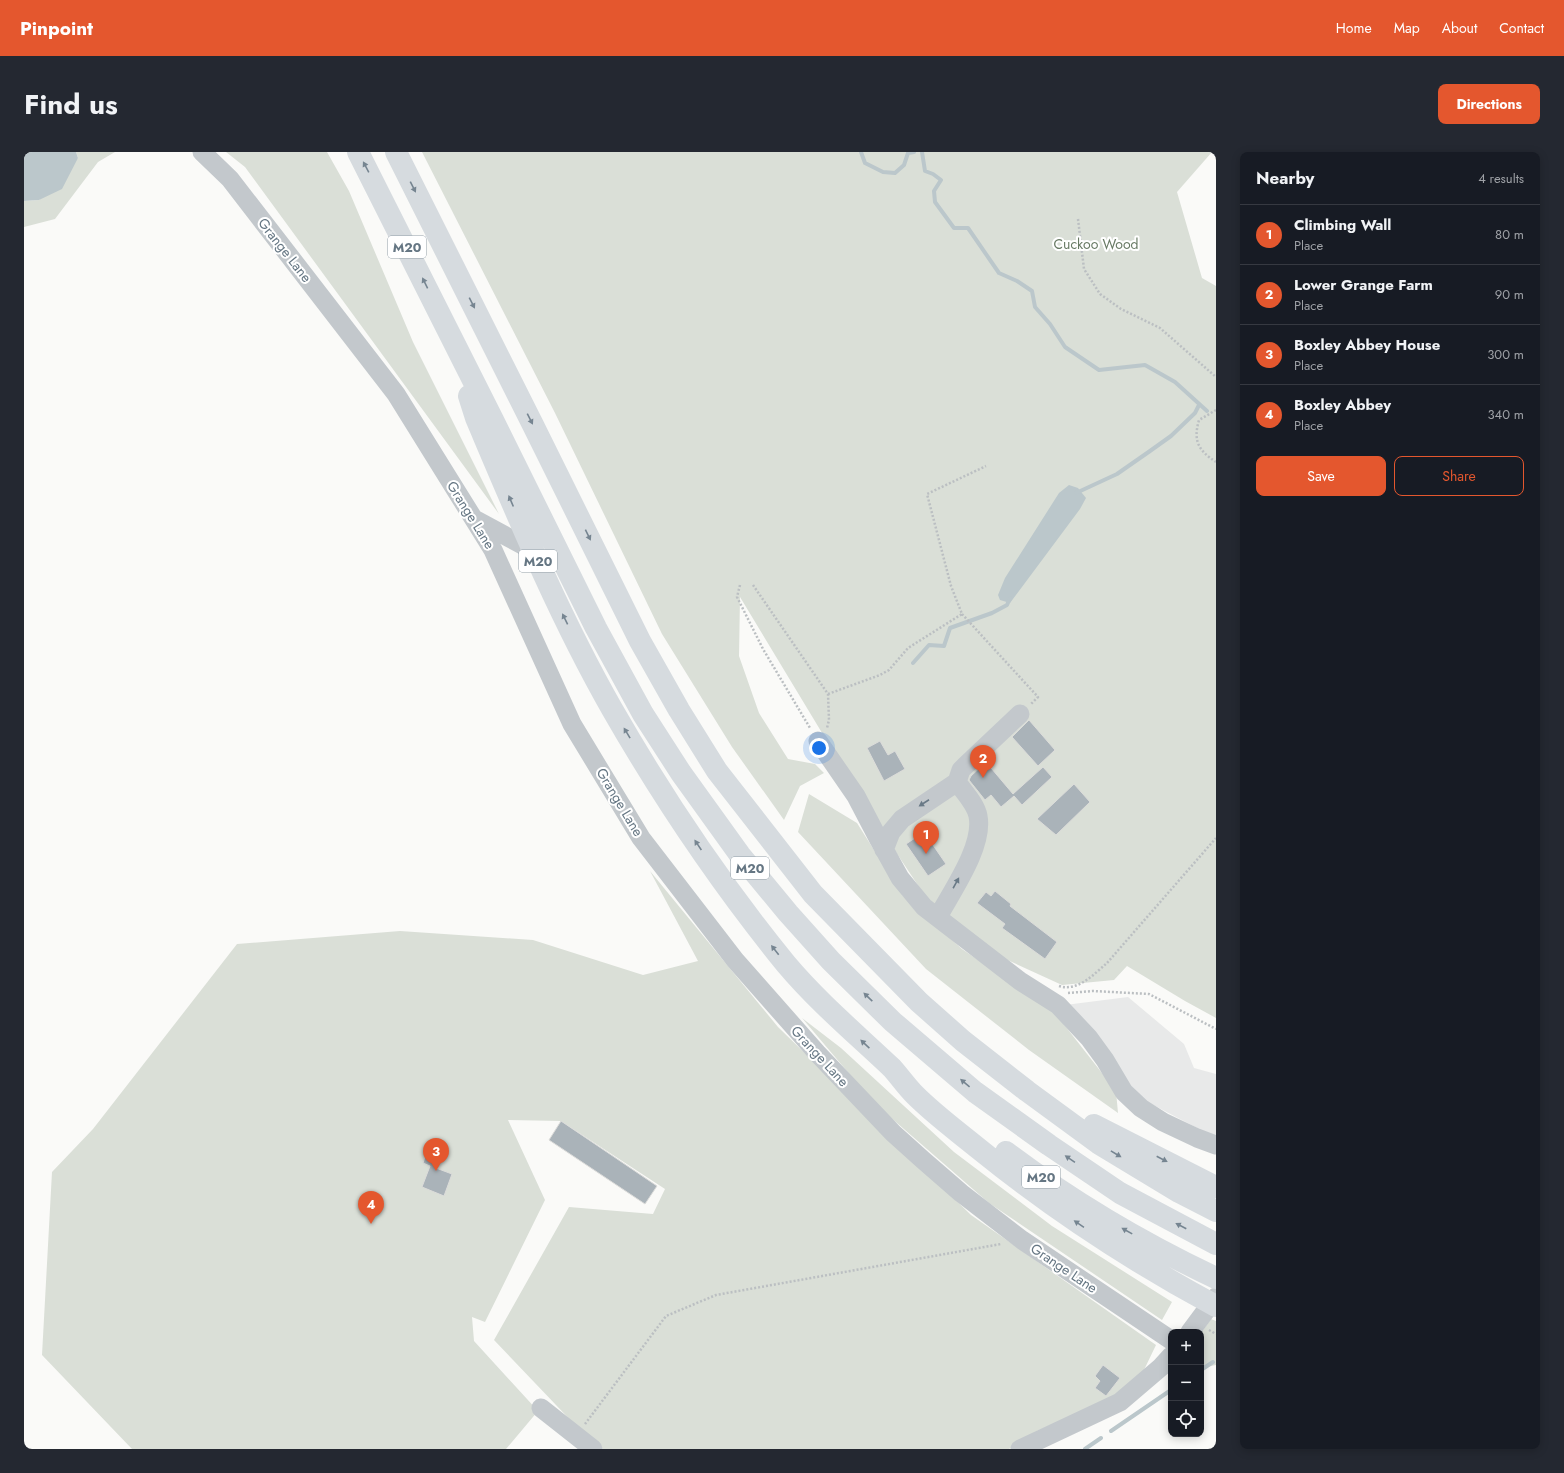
<!DOCTYPE html>
<meta charset="utf-8">
<style>
:root{--surface:#171b24;--page:#242831;--text:#f1f3f6;--muted:#9ea1a6;--line:#363941;--accent:#e4572e}
body{margin:0;font-family:Jost,sans-serif;background:var(--page);color:var(--text)}
.controls{position:absolute;right:12px;bottom:12px;display:grid;overflow:hidden;border-radius:8px;box-shadow:0 2px 10px #0003}
.controls button{width:36px;height:36px;display:grid;place-items:center;padding:0;border:0;border-bottom:1px solid var(--line);background:var(--surface);color:var(--text);font:20px sans-serif}
.you{position:absolute;left:795px;top:596px;width:14px;height:14px;margin:-10px;border:3px solid #fff;border-radius:50%;background:#1a73e8;box-shadow:0 0 0 6px #1a73e833}
.badge{display:grid;place-items:center;width:26px;height:26px;border-radius:50%;background:var(--accent);color:#fff;font-size:13px;font-weight:700}
.pin{position:absolute;translate:-50% -33px;filter:drop-shadow(0 1px 2px #0008)}
.pin::after{content:'';position:absolute;top:21px;width:14px;height:12px;background:inherit;clip-path:polygon(0 0,100% 0,50% 100%)}
.list{margin:0;padding:0;list-style:none}
h2{display:flex;justify-content:space-between;align-items:center;height:52px;margin:0;padding:0 16px;font-size:17px}
h2 small{font-size:13px;font-weight:400;color:var(--muted)}
.list li{display:grid;grid-template-columns:26px 1fr auto;gap:12px;align-items:center;box-sizing:border-box;height:60px;padding:0 16px;border-top:1px solid var(--line)}
.list b{display:block;font-size:15px;white-space:nowrap}
.list p{margin:0;font-size:13px;white-space:nowrap;color:var(--muted)}
.list em{font-size:13px;font-style:normal;color:var(--muted)}
.actions{display:flex;gap:8px;padding:12px 16px}
.actions a{flex:1;padding:9px 0;border:1px solid var(--accent);border-radius:8px;text-align:center;font-size:14px;color:var(--accent)}
.actions .main{background:var(--accent);color:#fff}
.icon{flex:none;width:22px;height:22px;fill:none;stroke:currentColor;stroke-width:2;stroke-linecap:round;stroke-linejoin:round}
.map{position:relative;flex:none;width:1192px;height:1297px;overflow:hidden;border-radius:8px}
header{display:flex;align-items:center;gap:24px;box-sizing:border-box;height:56px;padding:0 20px;background:var(--accent);color:#fff}
header strong{font-size:19px}
nav{display:flex;gap:22px;margin-inline-start:auto;font-size:14px}
.intro{display:flex;align-items:center;justify-content:space-between;box-sizing:border-box;height:96px;padding:0 24px}
h1{margin:0;font-size:28px}
.button{padding:10px 18px;border-radius:8px;background:var(--accent);color:#fff;font-size:14px;font-weight:700}
main{display:flex;gap:24px;padding:0 24px}
aside{flex:1;background:var(--surface);border-radius:8px;box-shadow:0 2px 10px #0003}
.map>svg:first-child{display:block}
.built{fill:#e8e9e9}
.green{fill:#dadfd7}
.water{fill:#bbc7cb}
.lines{fill:none;stroke-linecap:round;stroke-linejoin:round}
.stream{stroke:#bbc7cb;stroke-width:4}
.building{fill:#aab3b9;stroke:#dcdcda}
.path{stroke:#bbbfc2;stroke-width:2.5;stroke-dasharray:2 2;stroke-linecap:butt}
.minor{stroke:#c3c8cc;stroke-width:19}
.highway{stroke:#d6dbdf;stroke-width:22}
.oneway{fill:#768591}
.oneway2{fill:#6a7a87}
.labels{text-anchor:middle;stroke-width:4;stroke-linejoin:round;paint-order:stroke}
.shield{fill:#fff;stroke:#939fa8;stroke-width:1}
.shield-label{font-size:13px;font-weight:bold;fill:#657683}
.park-label{font-size:14px;fill:#687a64;stroke:#fff}
.street-label{font-size:14px;fill:#657683;stroke:#fff}
</style>
<header>
<strong>Pinpoint</strong>
<nav><a>Home</a><a>Map</a><a>About</a><a>Contact</a></nav>
</header>
<div class="intro"><h1>Find us</h1><a class="button">Directions</a></div>
<main>
<div class="map">
<svg width="1192" height="1297" viewBox="0 0 1192 1297">
<rect width="100%" height="100%" fill="#fafaf8"/>
<!-- built -->
<path class="built" d="M1104,845L1160,892L1170,916L1192,922V986L1118,947L1041,853Z"/>
<!-- green -->
<path class="green" d="M52,0H91L74,10L31,67L0,75V49L15,48L54,6Z
M202,0H303L325,39L389,190L475,362L221,15Z
M398,0H1188L1153,40L1178,126L1192,134V866L1161,849L1103,814L1090,828L1038,833L979,806L907,753L850,667L716,445L715,504L735,561L764,607L791,612L800,621L776,634L760,668L708,595L638,482L531,261Z
M785,642L833,671L879,744L938,797L1031,861L1092,939L1094,961L1005,898L902,817L774,680Z
M626,719L754,875L947,1063L1132,1193L1119,1220L1094,1244L1013,1279L985,1297H579L553,1275L470,1188L545,1055L629,1062L641,1037L537,969L484,968L521,1048L461,1170L448,1165L450,1189L514,1259L482,1297H108L18,1203L28,1020L69,977L213,792L376,779L509,788L619,823L674,809Z
M778,866L817,896L930,1000L1028,1074L1148,1150L1138,1168L965,1051L850,951Z
M1187,1167L1192,1169V1213L1177,1216V1181Z"/>
<!-- water -->
<path class="water" d="M0,0H52L54,6L38,37L15,48L0,49Z
M1045,333L1054,336L1062,346L1056,357L986,451L976,448L974,443L981,426L1035,341Z"/>
<g class="lines">
<!-- stream -->
<path class="stream" d="M837,0L841,11L859,20L871,21L880,13L884,1L890,0
M898,0L901,19L909,22L917,28L910,39L911,50L930,76H944L975,121L993,129L1008,139L1011,155L1026,172L1041,195L1075,218L1121,213L1151,230L1183,259
M1052,341L1093,322L1126,299L1147,284L1171,261L1175,253
M889,511L905,493L920,494L926,476L968,461L983,453L986,446
M1177,1218L1189,1210
M1087,1279L1147,1238
M1061,1297L1077,1286"/>
</g>
<!-- building -->
<path class="building" d="M1005,568L1031,598L1014,614L988,585Z
M856,589L864,603L871,599L881,617L860,629L843,596Z
M962,610L989,642L1019,615L1028,625L998,653L990,644L977,655L967,643L961,648L945,628L947,624Z
M1050,632L1066,650L1032,683L1013,667Z
M900,680L922,712L904,724L882,692Z
M971,739L987,752L986,754L1033,790L1021,807L978,776L981,772L953,751L962,740L967,744Z
M537,969L633,1034L621,1052L525,988Z
M404,996L418,1001L412,1016L428,1022L420,1044L398,1035L406,1014L399,1011Z
M1079,1213L1096,1226L1082,1244L1071,1236L1076,1229L1071,1224Z"/>
<g class="lines">
<!-- path -->
<path class="path" d="M1054,67L1060,117L1076,142L1097,157L1136,176L1192,225
M1192,258L1175,268C1169,289 1174,298 1192,310
M716,433L713,445L739,497L786,576
M729,433L804,542L805,568L803,576
M938,462L1014,545L1007,552
M804,542L856,523L865,518L884,496L938,462L927,434L903,342L962,314
M1035,834C1054,840 1070,822 1083,811L1192,686
M1044,841L1069,839L1125,842L1192,877
M1185,1178L1192,1182
M561,1272L642,1164L692,1143L977,1092"/>
<!-- minor -->
<path class="minor" d="M178,0L206,27L372,242L469,398L548,572L617,686L711,808L793,901L869,981L899,1008L937,1041L998,1088L1147,1188
M450,367L508,398
M794,589L832,644L855,688L876,726L900,755L996,829L1034,853L1065,886L1081,908L1100,940L1117,956L1139,970L1173,986L1192,993
M860,698L867,680L878,667L933,630L937,618L941,614L996,562
M914,765C928,739 960,694 954,664C952,652 940,640 933,630
M1166,1180L1192,1145
M517,1256L569,1297
M996,1297L1096,1250L1137,1215L1147,1204"/>
<!-- highway -->
<path class="highway" d="M334,0L469,268L572,476L619,562L657,621L716,703L764,761L807,809L869,870L951,940L1025,993L1096,1041L1192,1092
M372,0L509,273L616,489L655,558L693,619L789,742L895,850L939,889L1003,939L1074,991L1155,1040L1192,1059
M445,244L452,266C494,365 535,464 588,557C639,646 697,732 762,812C794,850 832,882 868,916C876,925 883,935 891,943C911,963 933,979 955,997C1029,1057 1108,1109 1192,1154
M1070,973L1192,1035
M982,1000C1047,1049 1118,1091 1192,1126"/>
</g>
<!-- one-way arrows -->
<defs><path id="oneway-solid" d="M-6-.8H1V-3.2L6.5 0L1 3.2V.8H-6Z"/></defs>
<g class="oneway">
<use href="#oneway-solid" transform="translate(342 15) rotate(-118)"/>
<use href="#oneway-solid" transform="translate(389 35) rotate(63)"/>
<use href="#oneway-solid" transform="translate(401 131) rotate(-116)"/>
<use href="#oneway-solid" transform="translate(448 151) rotate(63)"/>
<use href="#oneway-solid" transform="translate(506 267) rotate(63)"/>
<use href="#oneway-solid" transform="translate(487 349) rotate(-113)"/>
<use href="#oneway-solid" transform="translate(564 383) rotate(64)"/>
<use href="#oneway-solid" transform="translate(541 467) rotate(-116)"/>
<use href="#oneway-solid" transform="translate(603 581) rotate(-121)"/>
<use href="#oneway-solid" transform="translate(674 693) rotate(-124)"/>
<use href="#oneway-solid" transform="translate(751 798) rotate(-128)"/>
<use href="#oneway-solid" transform="translate(844 845) rotate(-136)"/>
<use href="#oneway-solid" transform="translate(841 892) rotate(-137)"/>
<use href="#oneway-solid" transform="translate(941 931) rotate(-140)"/>
<use href="#oneway-solid" transform="translate(1092 1002) rotate(31)"/>
<use href="#oneway-solid" transform="translate(1046 1007) rotate(-146)"/>
<use href="#oneway-solid" transform="translate(1138 1007) rotate(27)"/>
<use href="#oneway-solid" transform="translate(1055 1072) rotate(-146)"/>
<use href="#oneway-solid" transform="translate(1157 1074) rotate(-152)"/>
<use href="#oneway-solid" transform="translate(1103 1079) rotate(-151)"/>
</g>
<g class="oneway2">
<use href="#oneway-solid" transform="translate(900 651) rotate(147)"/>
<use href="#oneway-solid" transform="translate(932 731) rotate(-61)"/>
</g>
<g class="labels">
<!-- shield labels -->
<g class="shield">
<rect x="364" y="84" width="38" height="22" rx="3"/>
<rect x="495" y="398" width="38" height="22" rx="3"/>
<rect x="707" y="705" width="38" height="22" rx="3"/>
<rect x="998" y="1014" width="38" height="22" rx="3"/>
</g>
<g class="shield-label">
<text x="383" y="100">M20</text>
<text x="514" y="414">M20</text>
<text x="726" y="721">M20</text>
<text x="1017" y="1030">M20</text>
</g>
<!-- park labels -->
<g class="park-label">
<text x="1072" y="97">Cuckoo Wood</text>
</g>
<!-- street labels -->
<g class="street-label">
<text transform="translate(261 98) rotate(52)" y="5">Grange Lane</text>
<text transform="translate(447 363) rotate(58)" y="5">Grange Lane</text>
<text transform="translate(596 650) rotate(59)" y="5">Grange Lane</text>
<text transform="translate(796 904) rotate(47)" y="5">Grange Lane</text>
<text transform="translate(1040 1116) rotate(34)" y="5">Grange Lane</text>
</g>
</g>
</svg>
<div class="controls">
<button>+</button>
<button>−</button>
<button><svg class="icon" aria-label="locate" viewBox="0 0 24 24"><circle cx="12" cy="12" r="6"/><path d="M12 2v4M12 18v4M2 12h4M18 12h4"/></svg></button>
</div>
<div class="you"></div>
<div class="pin badge" style="left:902px;top:702px">1</div>
<div class="pin badge" style="left:959px;top:626px">2</div>
<div class="pin badge" style="left:412px;top:1019px">3</div>
<div class="pin badge" style="left:347px;top:1072px">4</div>
</div>
<aside>
<h2>Nearby<small>4 results</small></h2>
<ul class="list">
<li><span class="badge">1</span><div><b>Climbing Wall</b><p>Place</p></div><em>80 m</em></li>
<li><span class="badge">2</span><div><b>Lower Grange Farm</b><p>Place</p></div><em>90 m</em></li>
<li><span class="badge">3</span><div><b>Boxley Abbey House</b><p>Place</p></div><em>300 m</em></li>
<li><span class="badge">4</span><div><b>Boxley Abbey</b><p>Place</p></div><em>340 m</em></li>
</ul>
<div class="actions"><a class="main">Save</a><a>Share</a></div>
</aside>
</main>
